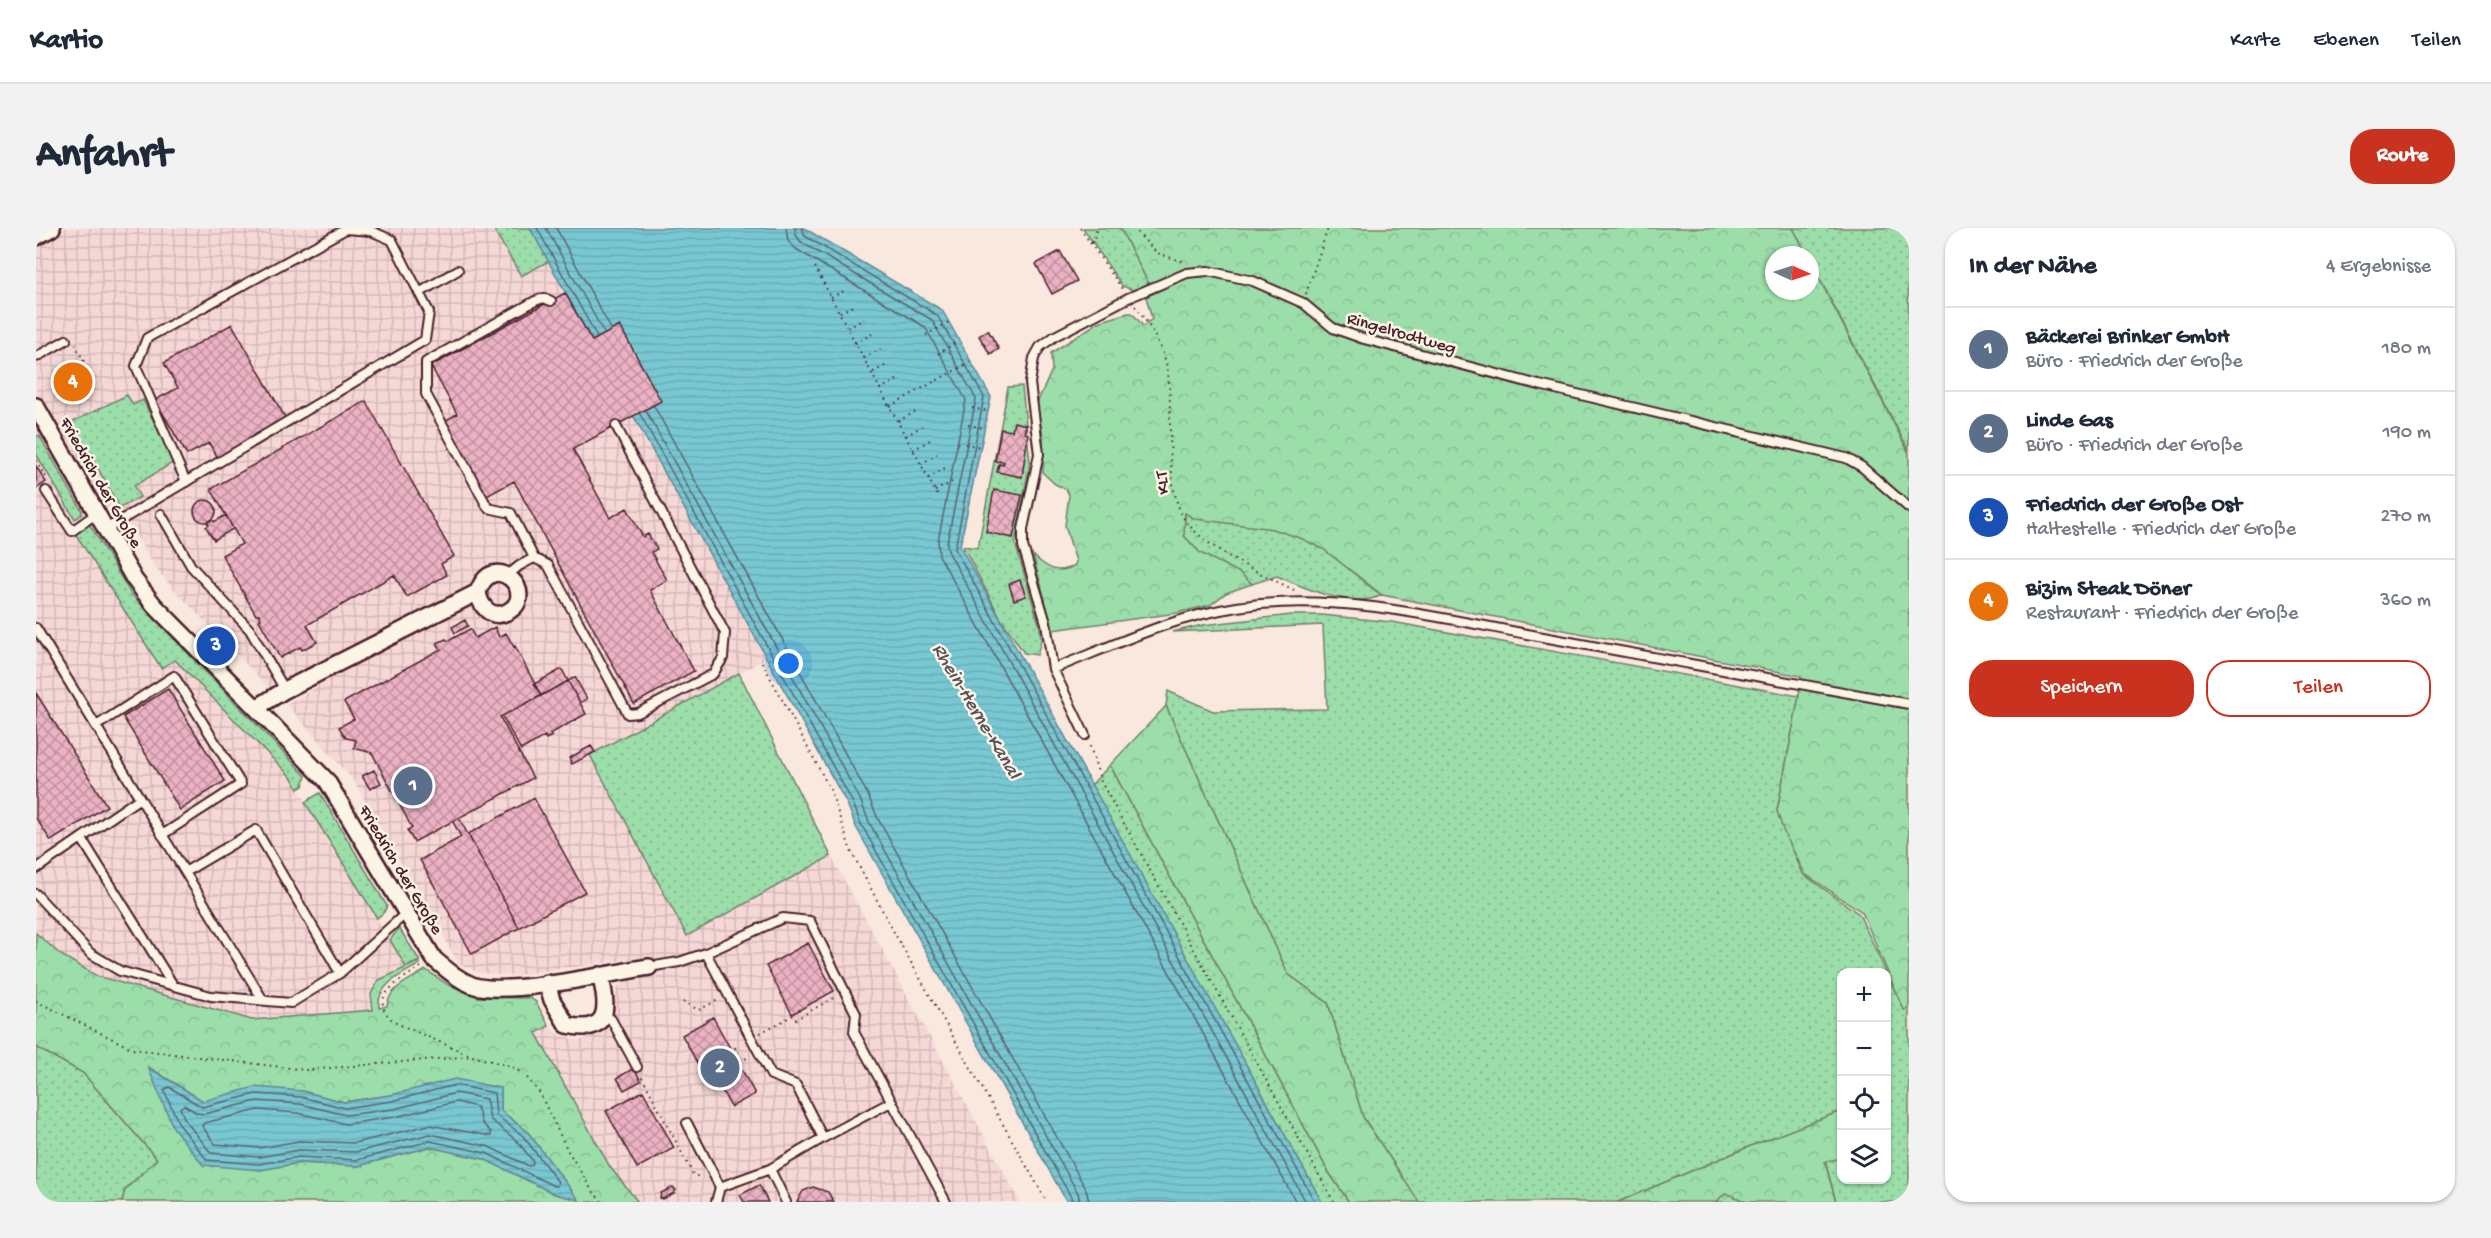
<!DOCTYPE html>
<html lang="de">
<meta charset="utf-8">
<style>
:root{--surface:#fff;--page:#f2f2f3;--text:#1f2937;--muted:#747a83;--line:#e0e1e3;--accent:#c8321e}
body{margin:0;font-family:"Gochi Hand",sans-serif;background:var(--page);color:var(--text)}
.controls{position:absolute;right:18px;bottom:18px;display:grid;overflow:hidden;border-radius:12px;box-shadow:0 2px 4px #0004}
.controls button{width:54px;height:54px;display:grid;place-items:center;padding:0;border:0;border-bottom:2px solid var(--line);background:var(--surface);color:var(--text);font:30px sans-serif}
.compass{position:absolute;left:1729px;top:18px;width:54px;height:54px;border-radius:50%;background:var(--surface);box-shadow:0 2px 4px #0004;rotate:93deg}
.you{position:absolute;left:753px;top:436px;width:21px;height:21px;margin:-15px;border:4px solid #fff;border-radius:50%;background:#1a73e8;box-shadow:0 0 0 9px #1a73e833}
.badge{display:grid;place-items:center;width:39px;height:39px;border-radius:50%;background:var(--accent);color:#fff;font-size:20px;font-weight:700}
.pin{position:absolute;translate:-50% -50%;border:3px solid #fff;box-shadow:0 2px 6px #0006}
.list{margin:0;padding:0;list-style:none}
h2{display:flex;justify-content:space-between;align-items:center;height:78px;margin:0;padding:0 24px;font-size:26px}
h2 small{font-size:20px;font-weight:400;color:var(--muted)}
.list li{display:grid;grid-template-columns:39px 1fr auto;gap:18px;align-items:center;box-sizing:border-box;height:84px;padding:0 24px;border-top:2px solid var(--line)}
.list b{display:block;font-size:22px;white-space:nowrap}
.list p{margin:0;font-size:20px;white-space:nowrap;color:var(--muted)}
.list em{font-size:20px;font-style:normal;color:var(--muted)}
.actions{display:flex;gap:12px;padding:18px 24px}
.actions a{flex:1;padding:14px 0;border:2px solid var(--accent);border-radius:24px;text-align:center;font-size:21px;color:var(--accent)}
.actions .main{background:var(--accent);color:#fff}
.icon{flex:none;width:33px;height:33px;fill:none;stroke:currentColor;stroke-width:2;stroke-linecap:round;stroke-linejoin:round}
.map{position:relative;flex:none;width:1873px;height:974px;overflow:hidden;border-radius:24px}
header{display:flex;align-items:center;gap:36px;box-sizing:border-box;height:84px;padding:0 30px;background:var(--surface);border-bottom:2px solid var(--line)}
header strong{font-size:28px}
nav{display:flex;gap:33px;margin-inline-start:auto;font-size:21px}
.intro{display:flex;align-items:center;justify-content:space-between;box-sizing:border-box;height:144px;padding:0 36px}
h1{margin:0;font-size:42px}
.button{padding:15px 27px;border-radius:24px;background:var(--accent);color:#fff;font-size:21px;font-weight:700}
main{display:flex;gap:36px;padding:0 36px}
aside{flex:1;background:var(--surface);border-radius:24px;box-shadow:0 2px 4px #0004}
.map>svg:first-child{display:block}
.industrial{fill:url(#industrial-grid)}
.green{fill:url(#green-dots);stroke:#727e6a;stroke-width:1.5}
.forest{fill:url(#forest-crowns);stroke:#727e6a;stroke-width:1.5;fill-rule:evenodd}
.water{fill:url(#water-rules);stroke:#668490;stroke-width:1.5}
.lines{fill:none;stroke-linecap:round;stroke-linejoin:round}
.shore{stroke:#5c636e;stroke-width:1.5}
.building{fill:url(#building-cross-hatch);stroke:#4a1f2b;stroke-width:1.5}
.lane-casing{stroke:#4a1f2b;stroke-width:12}
.street-casing{stroke:#4a1f2b;stroke-width:20}
.path{stroke:#4a1f2b;stroke-width:2;stroke-dasharray:1.5 4.5;stroke-linecap:butt}
.lane{stroke:#fcf5e5;stroke-width:8}
.street{stroke:#fcf5e5;stroke-width:15}
.labels{text-anchor:middle;stroke-width:5;stroke-linejoin:round;paint-order:stroke}
.street-label{font-size:18px;fill:#4a1f2b;stroke:#fcf5e5}
.water-label{font-size:20px;font-style:italic;fill:#58525d;stroke:#fcf5e5}
</style>
<header>
<strong>Kartio</strong>
<nav><a>Karte</a><a>Ebenen</a><a>Teilen</a></nav>
</header>
<div class="intro"><h1>Anfahrt</h1><a class="button">Route</a></div>
<main>
<div class="map">
<svg width="1873" height="974" viewBox="0 0 1873 974">
<defs>
<pattern id="industrial-grid" width="8" height="8" patternUnits="userSpaceOnUse" patternTransform="scale(1.5)"><rect width="8" height="8" fill="#f5d8d6"/><path d="M0 4h8M4 0v8" fill="none" stroke="#d4b9b8"/></pattern>
<pattern id="green-dots" width="8" height="8" patternUnits="userSpaceOnUse" patternTransform="scale(1.5)"><rect width="8" height="8" fill="#9bdea9"/><path d="M2 2h.1M6 6h.1" fill="none" stroke="#87be92" stroke-width="1.8" stroke-linecap="round"/></pattern>
<pattern id="forest-crowns" width="20" height="18" patternUnits="userSpaceOnUse" patternTransform="scale(1.5)"><rect width="20" height="18" fill="#9bdea9"/><path d="M2 6a3 3 0 1 1 6 0M12 15a3 3 0 1 1 6 0" fill="none" stroke="#87be92"/></pattern>
<pattern id="water-rules" width="6" height="5" patternUnits="userSpaceOnUse" patternTransform="scale(1.5)"><rect width="6" height="5" fill="#78c8d3"/><path d="M0 2.5h6" fill="none" stroke="#69abb5"/></pattern>
<pattern id="building-cross-hatch" width="8" height="8" patternUnits="userSpaceOnUse" patternTransform="scale(1.5)"><rect width="8" height="8" fill="#ebb2c4"/><path d="M0 0l8 8M0 8l8-8" fill="none" stroke="#c0909f"/></pattern>
</defs>
<rect width="100%" height="100%" fill="#f9e8de"/>
<filter id="ink" filterUnits="userSpaceOnUse"><feTurbulence type="fractalNoise" baseFrequency=".0167" numOctaves="2"/><feDisplacementMap in="SourceGraphic" scale="12" xChannelSelector="R" yChannelSelector="G"/><feConvolveMatrix kernelMatrix="1 2 1 2 8 2 1 2 1" color-interpolation-filters="sRGB"/></filter>
<g filter="url(#ink)">
<!-- industrial -->
<path class="industrial" d="M0,0H457L485,48L513,33L731,430L559,524L651,707L795,628L984,974H602L574,939L500,805L513,798L522,806L537,811L545,812L562,806L575,791L578,780V766L583,757L590,753L614,749L612,729L473,748L443,745L423,736L318,553L250,476L278,461L269,442L234,461L132,355L115,333L84,280L47,283L54,297L40,305L125,440L139,432L256,551L370,739L350,747L337,782L216,792L61,748L25,727L3,709L0,705Z"/>
<!-- green -->
<path class="green" d="M457,0H494L513,33L485,48Z
M1047,0H1084L1113,56L1097,62L1086,58Z
M1757,0H1872L1873,223L1774,32V27H1771Z
M986,158L994,234L979,315L1004,399L1005,413L1001,427L988,425L965,391L927,318L942,320L972,159Z
M91,167L97,177L107,172L138,234L98,258L104,269L84,280L36,194Z
M3,207L46,283V286L39,291L0,226V209Z
M1149,285C1194,294 1248,296 1288,321C1309,335 1325,354 1346,367C1318,382 1268,360 1241,348L1216,356L1204,345L1164,325L1148,308Z
M52,297H54L95,366L270,548L267,558L262,561L256,550L139,432L125,440L39,305Z
M1255,387H1286L1356,394L1763,468L1741,583L1767,646L1823,686L1850,744H1806L1805,883L1717,917L1582,974H1383L1327,889L1292,775L1252,746L1130,478L1132,463L1177,483L1291,481L1287,397L1136,404L1167,397Z
M703,445L795,628L651,708L554,527Z
M1074,537L1292,943L1313,974H1286L1055,557Z
M284,565L351,678L348,684L341,690L269,574Z
M363,700L384,733L370,739L354,712Z
M1850,745L1868,781L1873,780V974H1800L1789,933L1805,930L1806,952H1850Z
M0,819L47,845L121,931L89,962L86,974H0Z
M1690,965L1711,974H1679Z"/>
<!-- forest -->
<path class="forest" d="M1084,0H1757L1771,27H1738V63H1774V33L1873,225V780L1868,782L1826,684L1769,646L1747,602L1741,583L1763,468L1765,448L1346,367L1287,321L1264,310L1237,301L1159,291L1149,285L1148,308L1164,325L1204,345L1216,356L1190,365L1174,377L1141,385L1017,402L997,327C1009,339 1022,348 1039,337L1040,333L1029,298L1033,267L1030,261L1019,256L1007,245V209L1001,175L1016,142L1015,125L1063,94L1092,85H1096L1107,98L1116,91L1110,69L1129,60L1125,51L1113,56Z
M1130,478L1252,746L1292,775L1327,889L1383,974H1313L1292,943L1074,537Z
M0,705L25,727L61,748L216,792L337,782L335,766L343,752L384,733V736C367,746 340,756 343,780L351,778C353,759 376,751 390,742L411,756L442,769L494,770L500,774L513,798L500,805L574,939L602,974H86L89,962L121,931L47,845L0,819ZM114,840L167,873L266,863L308,874L355,867L465,860V883L491,903L542,971L519,966L448,931L393,919L322,938L263,935L224,942Z
M1805,883V930L1789,934L1800,974H1711L1690,965L1679,974H1582L1717,917Z"/>
<!-- water -->
<path class="water" d="M494,0H768L906,82L955,169L924,318L1286,974H1031L820,599L812,578Z
M112,839L167,873L219,859L266,863L308,874L355,867L419,851L465,860V883L491,903L543,972L519,966L448,931L393,919L322,938L263,935L224,942L167,937L137,899Z"/>
<g class="lines">
<!-- shore -->
<path class="shore" d="M501,0L561,109
M510,0L568,105
M520,0L575,101
M750,0L752,13L760,21L889,99L930,172L902,313L903,327L1260,974
M759,0L760,7L765,14L896,92L940,171L911,315L912,323L1270,974
M766,0L769,8L901,87L948,169L919,321L1279,974
M618,178L832,567L842,591L1050,961L1053,974
M610,183L824,571L833,594L1042,965L1044,974
M604,186L817,575L825,596L1035,969L1036,974
M419,857L458,865L460,887L487,908L522,954L521,958H518L450,925L394,913L321,932L263,929L223,936L171,932L143,896L128,862L133,859L166,879L220,866L265,869L309,880L356,873Z
M420,865L450,871L454,891L481,913L497,933L496,937L493,938L451,918L394,906L320,924L263,922L223,929L175,925L149,892L144,880L148,877L161,885L168,886L221,873L264,876L310,887L358,881Z
M420,874L441,879L446,895L455,904V908L393,897L319,915L263,913L223,920L179,916L166,898L168,895L222,882L262,885L310,896L359,889Z"/>
</g>
<!-- building -->
<path class="building" d="M1024,23L1041,53L1016,66L1000,36Z
M529,65L556,113L584,98L625,173L537,221L574,290L591,280L607,309L612,306L621,321L615,324L631,352L614,362L658,443L598,476L478,253L449,269L409,193L421,186L395,138Z
M196,96L250,191L182,230L173,215L151,227L119,172L142,160L128,135Z
M952,102L963,121L954,126L943,108Z
M36,146L43,158L37,162L30,149Z
M31,150L35,158L30,161L25,154Z
M330,173L418,328L405,336L411,347L371,369L358,347L271,397L281,414L266,422L264,419L244,430L223,392L225,391L223,386L220,387L186,327L206,316L175,261Z
M978,194L990,197L988,205L992,206L986,249L961,244L963,236L967,237L968,234L959,233L965,201L976,203Z
M0,238L10,254L0,261Z
M958,262L986,267L977,310L950,304Z
M158 283a11 11 0 1 1 22 0a11 11 0 1 1-22 0Z
M190,287L197,301L178,312L170,299L173,297L171,294L177,291L178,294Z
M984,352L990,368L978,372L973,356Z
M429,392L432,398L419,405L416,399Z
M459,399L463,409L470,405L478,419L479,418L505,468L464,489L497,550L378,614L371,602L376,600L336,525L318,520L320,512L310,510L303,499L318,491L308,474L405,421L401,415L410,411L412,413L434,401L439,410Z
M526,441L532,453L505,468L498,456Z
M539,449L551,471L544,475L532,453Z
M532,453L550,486L514,506L516,508L510,511L509,508L485,522L466,488Z
M132,461L189,553L144,582L87,489Z
M0,465L71,578L15,613L0,590Z
M555,518L559,524L536,536L533,530Z
M338,542L345,555L334,561L326,548Z
M498,570L549,664L483,700L432,606Z
M423,590L483,700L436,726L384,632L425,609L417,594Z
M772,715L798,763L756,786L730,738Z
M677,789L719,866L695,879L684,859L677,864L646,807Z
M598,840L605,853L588,862L581,850Z
M607,863L638,920L601,940L570,883Z
M723,957L732,974H708L704,967Z
M637,959L640,962L638,965L627,971L624,970L625,965Z
M777,959L792,964L798,974H761L767,963Z"/>
<g class="lines">
<!-- lane casing -->
<g class="lane-casing">
<path id="lane" d="M383,65L422,42
M0,129L30,112
M10,263L36,303L61,285
M125,286L155,338L214,402L249,462
M70,301L389,112L393,84L356,12L335,3L310,1L111,110L100,138L150,254
M498,330L475,285L452,280L390,166V134L499,73L508,70L515,73
M472,347L483,338L498,330L512,337L592,486L602,485L677,446L687,430L689,405L580,198
M0,400L104,570
M1017,441C1078,417 1136,389 1201,379C1303,363 1407,391 1507,409C1629,431 1751,454 1873,476
M60,498L138,448L205,556L126,607
M1049,507L1017,441L1010,395L987,318V301L1003,226L994,155L998,130L1004,119L1019,108L1092,70L1151,45L1172,43L1217,53L1267,75L1297,100L1328,111L1503,157L1810,230L1826,239L1873,280
M46,611L137,757
M0,641L104,570L149,644
M0,666L54,725L84,743L175,768L255,775L304,745L369,686
M670,725L735,847L760,857L787,910L734,941L684,959L680,974
M613,739L643,734L670,725L747,690L774,693L820,786L818,804L910,974
M227,772L149,644L220,602L304,745
M569,787L575,791L601,839
M651,895L684,959
M787,910L855,874
M734,941L750,974"/>
</g>
<!-- street casing -->
<g class="street-casing">
<path id="street" d="M0,9L16,0
M0,178L98,351L118,377L220,480
M442,364C444,378 455,392 471,384C505,367 457,319 442,364L249,462L220,480L291,553L398,731C410,741 421,751 436,757C468,769 575,745 613,739
M511,755L516,772L531,797C574,807 573,779 564,747"/>
</g>
<!-- path -->
<path class="path" d="M1044,0L1087,62
M1097,0L1121,25L1148,34
M1056,15L1062,0
M779,39L844,161
M1270,66L1292,0
M795,69L808,63
M1099,78C1113,96 1126,117 1131,139C1139,181 1125,264 1152,296C1177,325 1225,345 1260,363
M804,84L817,78
M812,100L828,91
M890,107L913,94
M819,115L836,106
M39,116L55,148
M902,126L922,113
M828,130L845,121
M837,144L853,136
M861,152L844,161L903,270
M854,178L936,133
M936,180L952,183
M862,193L879,184
M932,197L948,200
M870,208L886,198
M929,216L945,219
M877,222L894,212
M0,232L12,253
M885,236L901,226
M892,250L909,240
M899,263L916,254
M726,434L794,561L815,623L860,708L1011,974
M1054,518L1065,554L1298,974
M385,739C364,753 327,770 360,795L436,828L474,838L488,846L503,864L532,923L555,961L566,974
M0,773L97,821L270,842L436,828
M647,774L663,782L684,771
M724,805L758,787L760,791L799,769
M694,820L698,818L706,832L714,829
M606,849L658,948H666"/>
<!-- lane -->
<use href="#lane" class="lane"/>
<!-- street -->
<use href="#street" class="street"/>
</g>
</g>
<g class="labels">
<!-- street labels -->
<g class="street-label">
<text transform="translate(1366 104) rotate(16)" y="6">Ringelrodtweg</text>
<text transform="translate(66 254) rotate(60)" y="6">Friedrich der Große</text>
<text transform="translate(1125 255) rotate(-96)" y="6">KLT</text>
<text transform="translate(366 641) rotate(59)" y="6">Friedrich der Große</text>
</g>
<!-- water labels -->
<g class="water-label">
<text transform="translate(942 482) rotate(59)" y="7">Rhein-Herne-Kanal</text>
</g>
</g>
</svg>
<div class="controls">
<button>+</button>
<button>−</button>
<button><svg class="icon" aria-label="locate" viewBox="0 0 24 24"><circle cx="12" cy="12" r="6"/><path d="M12 2v4M12 18v4M2 12h4M18 12h4"/></svg></button>
<button><svg class="icon" aria-label="layers" viewBox="0 0 24 24"><path d="M12 4l9 5-9 5-9-5zM3 14l9 5 9-5"/></svg></button>
</div>
<svg class="compass" viewBox="-18 -18 36 36"><path d="M0-13l5 13h-10z" fill="#e53935"/><path d="M0 13l5-13h-10z" fill="#747a83"/></svg>
<div class="you"></div>
<div class="pin badge" style="left:377px;top:558px;background:#5c6f8a">1</div>
<div class="pin badge" style="left:684px;top:840px;background:#5c6f8a">2</div>
<div class="pin badge" style="left:180px;top:418px;background:#1a4fb4">3</div>
<div class="pin badge" style="left:37px;top:154px;background:#e8710a">4</div>
</div>
<aside>
<h2>In der Nähe<small>4 Ergebnisse</small></h2>
<ul class="list">
<li><span class="badge" style="background:#5c6f8a">1</span><div><b>Bäckerei Brinker GmbH</b><p>Büro · Friedrich der Große</p></div><em>180 m</em></li>
<li><span class="badge" style="background:#5c6f8a">2</span><div><b>Linde Gas</b><p>Büro · Friedrich der Große</p></div><em>190 m</em></li>
<li><span class="badge" style="background:#1a4fb4">3</span><div><b>Friedrich der Große Ost</b><p>Haltestelle · Friedrich der Große</p></div><em>270 m</em></li>
<li><span class="badge" style="background:#e8710a">4</span><div><b>Bizim Steak Döner</b><p>Restaurant · Friedrich der Große</p></div><em>360 m</em></li>
</ul>
<div class="actions"><a class="main">Speichern</a><a>Teilen</a></div>
</aside>
</main>
